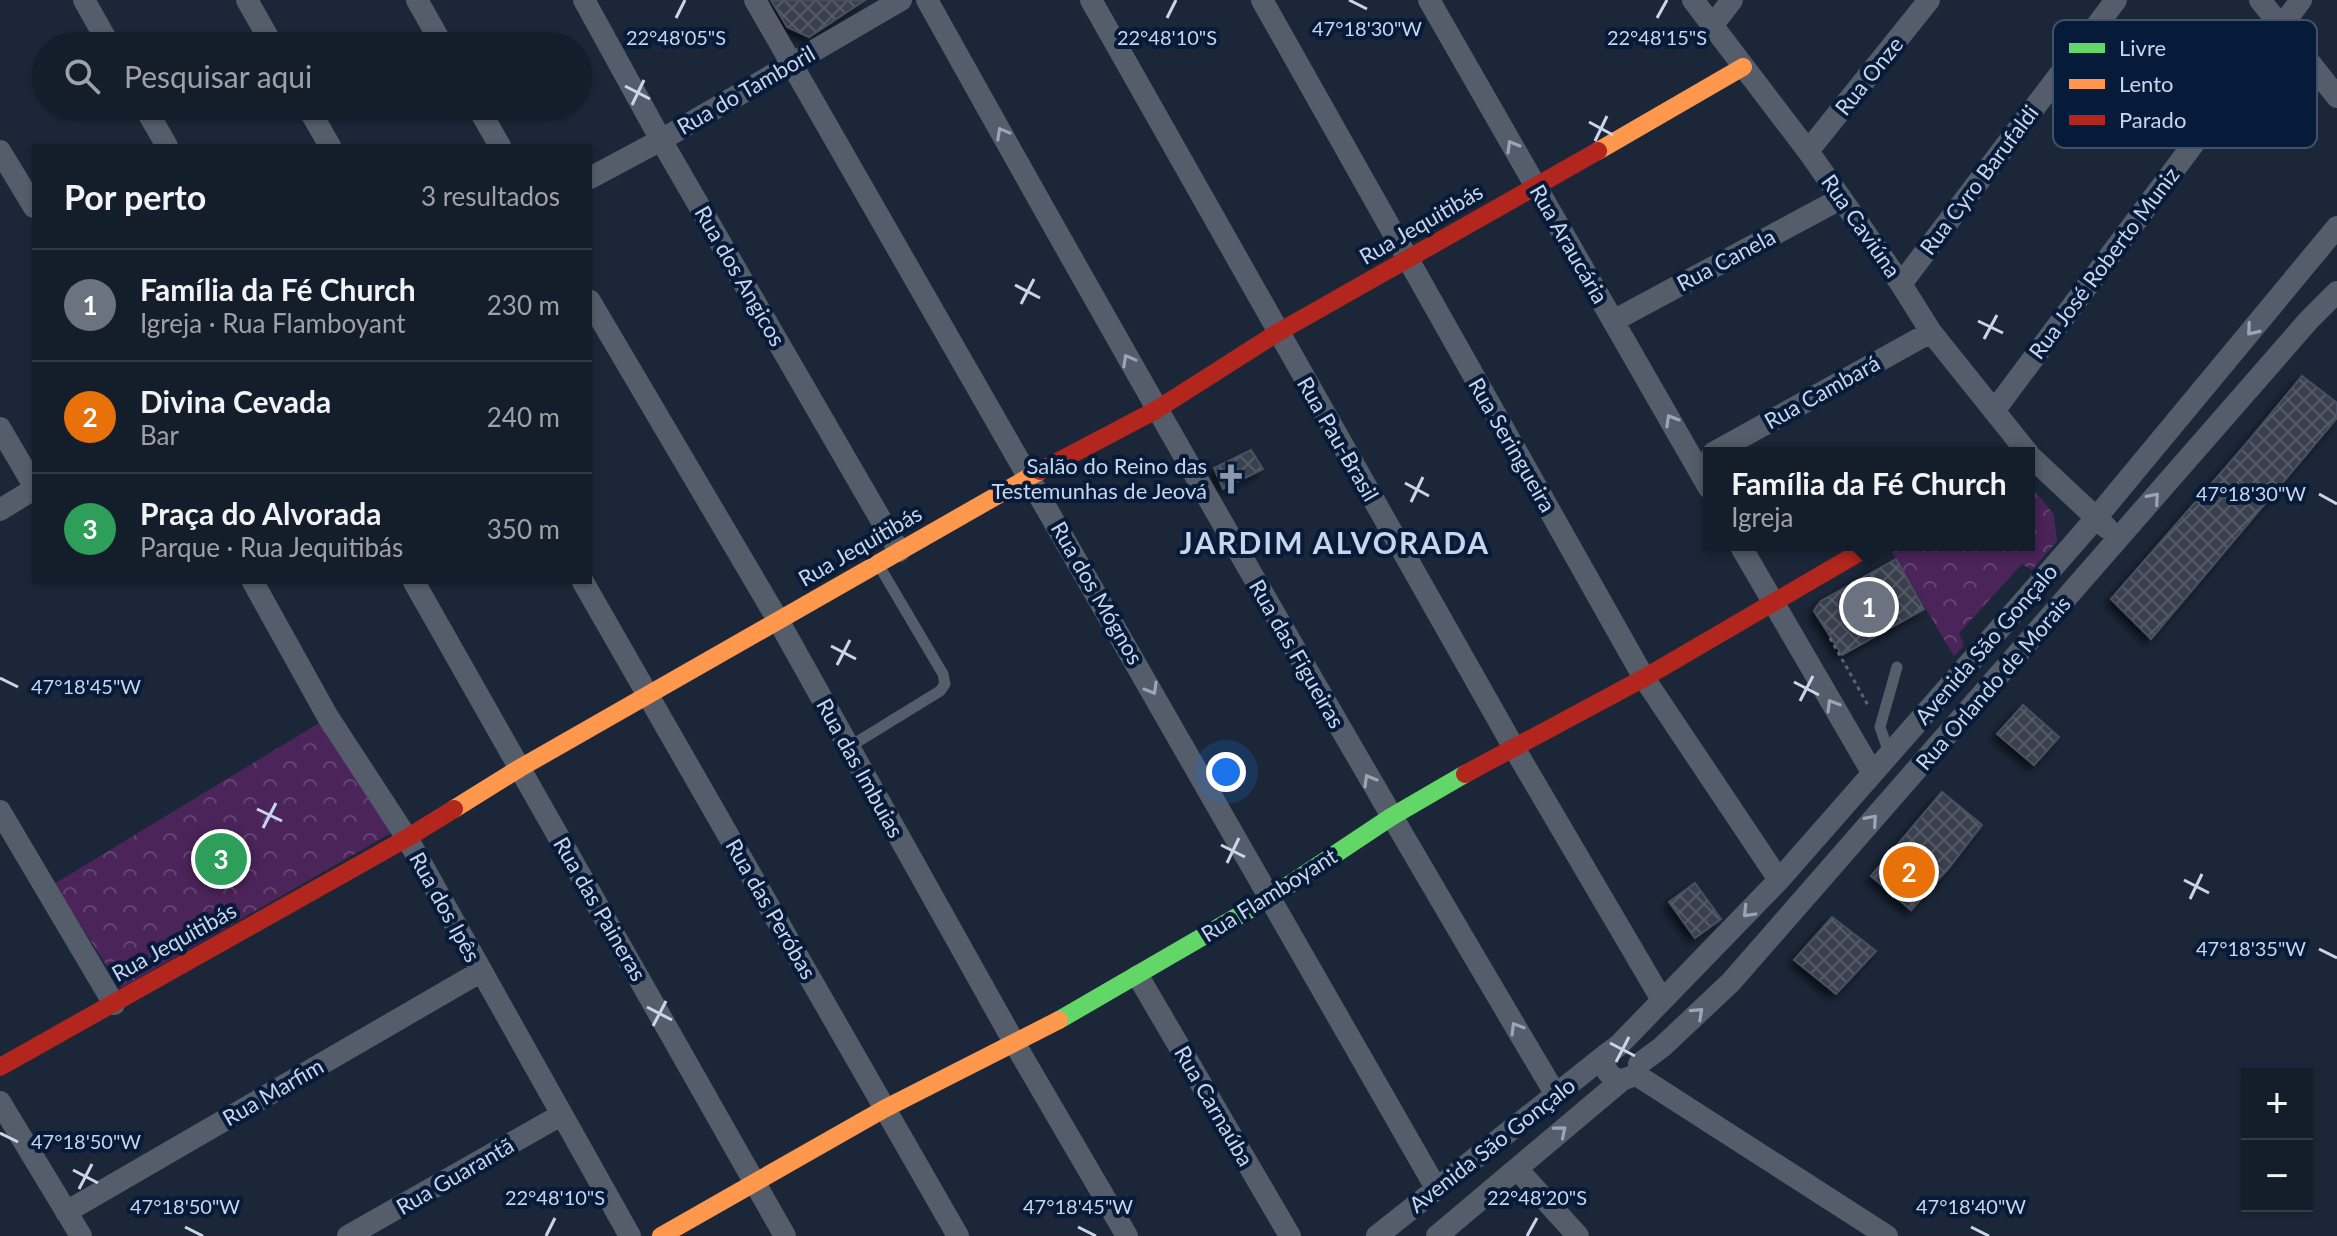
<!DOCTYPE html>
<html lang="pt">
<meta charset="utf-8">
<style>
:root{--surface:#141d2a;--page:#212a36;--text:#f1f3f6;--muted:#9da2a8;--line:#333b47;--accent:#bca0f2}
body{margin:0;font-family:Lato,sans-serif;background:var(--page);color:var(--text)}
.controls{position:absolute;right:24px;bottom:24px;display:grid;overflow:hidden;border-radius:0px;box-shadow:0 2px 6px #0004}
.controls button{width:72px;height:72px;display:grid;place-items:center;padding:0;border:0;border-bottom:2px solid var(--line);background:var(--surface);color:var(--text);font:40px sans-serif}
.you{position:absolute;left:1226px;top:772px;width:28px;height:28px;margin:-20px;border:6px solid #fff;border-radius:50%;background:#1a73e8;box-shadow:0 0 0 12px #1a73e833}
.badge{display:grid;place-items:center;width:52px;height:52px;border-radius:50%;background:var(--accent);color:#fff;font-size:26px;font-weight:700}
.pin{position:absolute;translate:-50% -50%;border:4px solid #fff;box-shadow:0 2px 8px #0006}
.popup{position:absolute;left:1703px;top:447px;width:332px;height:104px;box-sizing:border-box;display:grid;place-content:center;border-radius:0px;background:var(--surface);filter:drop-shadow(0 2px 6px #0005);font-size:26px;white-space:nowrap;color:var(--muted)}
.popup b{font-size:30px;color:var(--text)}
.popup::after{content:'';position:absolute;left:50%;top:100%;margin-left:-16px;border:16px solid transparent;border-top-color:var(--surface)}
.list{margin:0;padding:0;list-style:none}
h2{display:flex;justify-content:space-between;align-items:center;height:104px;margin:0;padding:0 32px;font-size:34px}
h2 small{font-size:26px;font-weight:400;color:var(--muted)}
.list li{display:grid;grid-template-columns:52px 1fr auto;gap:24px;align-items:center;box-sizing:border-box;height:112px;padding:0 32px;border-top:2px solid var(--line)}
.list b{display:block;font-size:30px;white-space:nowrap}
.list p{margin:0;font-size:26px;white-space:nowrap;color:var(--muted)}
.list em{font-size:26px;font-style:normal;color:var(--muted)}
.icon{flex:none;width:44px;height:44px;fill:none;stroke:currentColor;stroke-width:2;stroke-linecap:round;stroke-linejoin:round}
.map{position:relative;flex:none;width:2337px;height:1236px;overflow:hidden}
.search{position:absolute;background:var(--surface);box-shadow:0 2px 6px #0004;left:32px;top:32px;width:560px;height:88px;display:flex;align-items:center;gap:20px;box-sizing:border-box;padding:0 28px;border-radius:44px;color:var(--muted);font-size:30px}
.panel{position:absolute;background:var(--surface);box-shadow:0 2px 6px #0004;left:32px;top:144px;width:560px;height:440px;border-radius:0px}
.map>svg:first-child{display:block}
.park{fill:url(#park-crowns)}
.building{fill:url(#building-cross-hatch);stroke:#4a5161;stroke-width:2;filter:url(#shadow)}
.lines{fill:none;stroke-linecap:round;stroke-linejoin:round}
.path{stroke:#5c6370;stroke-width:3;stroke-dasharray:4 4;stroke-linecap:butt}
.lane{stroke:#545d69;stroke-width:11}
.street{stroke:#545d69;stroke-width:22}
.fast{stroke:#63d668;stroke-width:18}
.slow{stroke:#ff974d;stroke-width:18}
.jam{stroke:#b3261e;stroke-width:18}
.oneway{stroke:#9aa5b7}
.ticks{fill:none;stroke:#c8d5eb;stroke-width:3}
.labels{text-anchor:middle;stroke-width:8;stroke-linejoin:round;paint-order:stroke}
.street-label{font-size:22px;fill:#c8d5eb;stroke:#061a39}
.poi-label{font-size:22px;fill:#c8d5eb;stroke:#061a39;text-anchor:end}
.district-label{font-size:30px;font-weight:bold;letter-spacing:2px;fill:#c8d5eb;stroke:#061a39}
.key{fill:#061a39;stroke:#40526e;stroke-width:2}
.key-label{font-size:22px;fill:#c8d5eb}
.ticks-label{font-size:20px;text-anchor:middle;fill:#c8d5eb;stroke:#061a39;stroke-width:8;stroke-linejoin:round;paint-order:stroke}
</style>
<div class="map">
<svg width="2337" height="1236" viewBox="0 0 2337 1236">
<defs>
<pattern id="park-crowns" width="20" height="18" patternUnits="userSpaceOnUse" patternTransform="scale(2)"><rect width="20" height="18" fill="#4b245a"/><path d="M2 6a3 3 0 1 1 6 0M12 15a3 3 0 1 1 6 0" fill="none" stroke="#634372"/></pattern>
<pattern id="building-cross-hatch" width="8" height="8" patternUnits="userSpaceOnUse" patternTransform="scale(2)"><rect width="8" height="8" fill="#3a404e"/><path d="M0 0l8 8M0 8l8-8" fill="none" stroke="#555b68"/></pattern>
<filter id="shadow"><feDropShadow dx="-5" dy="5" stdDeviation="4" flood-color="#0009"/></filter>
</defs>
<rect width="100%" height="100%" fill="#1b2738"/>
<!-- park -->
<path class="park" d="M2029,483L2054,515L2057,541L2032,570L2022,564L1959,633L1964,646L1954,656L1892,552L1903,545L1913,550L1920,545H2029Z
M324,720L391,833L121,988L54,884Z"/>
<!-- building -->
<path class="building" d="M771,0H865L809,37L787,27Z
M2302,376L2337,403V418L2151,639L2111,599L2246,444Z
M1251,450L1263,469L1223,489L1214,468Z
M1896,559L1924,609L1842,655L1814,611L1817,606L1821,601Z
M2023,705L2059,737L2034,765L1997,734Z
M1942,792L1982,825L1948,869L1911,910L1871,876Z
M1695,883L1721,919L1695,938L1669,902Z
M1832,917L1876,951L1836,994L1794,960Z"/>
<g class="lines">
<!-- path -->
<path class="path" d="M1830,638L1869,707"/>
<!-- lane -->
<path class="lane" d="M849,747L940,691L945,684L943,674L878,564
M1889,753L1880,727L1897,667"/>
<!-- street -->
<path class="street" d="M84,0L110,46
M247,0L273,46
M417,0L443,46
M584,0L661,140L899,551
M755,0L1436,1188
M927,0C1132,368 1341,733 1556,1095
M1091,0L1513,746L1662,1000
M1262,0L1644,678L1779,880
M1429,0L1709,488
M1693,0L1808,151L1901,284L1931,332L2028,453
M2260,0L2337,97
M1712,26L1732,0
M144,106L167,146
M307,106L330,146
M477,106L500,146
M0,151L34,207
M1808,151L1929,0
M590,178L661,140L901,0
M1901,284L2116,0
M590,301L778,620L1015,1044L1127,1236
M1613,321L1840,199
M1994,411L2301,0
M0,428L34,486
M1713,453L1931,332
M2029,455L2107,528
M0,510L34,489
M1740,545L1872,772
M253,582L328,717L407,838L630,1236
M414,582L785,1236
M583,582L958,1236
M0,811L114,1004
M1138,976L1290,1236
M1639,1064L1662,1047L1731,982L2308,321L2337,292
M1635,1074L1887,1236
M1622,1080C1608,1078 1602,1068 1607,1054L1618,1046L1779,880L1988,642L2096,518L2337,227
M0,1102L81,1236
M1517,1169L1578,1236
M66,1212L480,972
M348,1236L561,1115
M1377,1236L1607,1054
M1437,1236L1622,1080L1633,1076"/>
<!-- fast -->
<path class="fast" d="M1059,1020L1271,897L1391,817L1465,774"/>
<!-- slow -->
<path class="slow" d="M1598,151L1743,67
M454,809L520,768L1040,471
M661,1236L884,1109L1059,1020"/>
<!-- jam -->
<path class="jam" d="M1040,471L1156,410L1277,333L1598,151
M1465,774L1644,678L1872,545
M0,1067L407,838L454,809"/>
</g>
<!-- one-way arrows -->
<defs><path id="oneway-chevron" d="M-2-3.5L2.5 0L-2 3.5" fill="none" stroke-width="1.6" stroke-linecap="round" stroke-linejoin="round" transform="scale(2)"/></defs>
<g class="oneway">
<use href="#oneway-chevron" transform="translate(1002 133) rotate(-119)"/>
<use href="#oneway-chevron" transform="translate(1512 146) rotate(-120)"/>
<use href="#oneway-chevron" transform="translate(2252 330) rotate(130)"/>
<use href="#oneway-chevron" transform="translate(1128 360) rotate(-119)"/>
<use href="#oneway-chevron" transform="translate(1671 420) rotate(-120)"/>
<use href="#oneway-chevron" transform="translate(2154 498) rotate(-49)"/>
<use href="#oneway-chevron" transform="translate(1152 689) rotate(60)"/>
<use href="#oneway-chevron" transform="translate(1832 705) rotate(-121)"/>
<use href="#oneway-chevron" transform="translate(1369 780) rotate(-120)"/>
<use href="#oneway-chevron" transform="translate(1872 820) rotate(-49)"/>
<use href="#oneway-chevron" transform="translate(1748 912) rotate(134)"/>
<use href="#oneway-chevron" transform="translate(1698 1013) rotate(-43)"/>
<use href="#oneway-chevron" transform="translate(1516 1028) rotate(-121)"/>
<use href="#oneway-chevron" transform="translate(1561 1131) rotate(-40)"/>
</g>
<!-- ticks -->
<path class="ticks" d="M1349,0L1367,9M676,18L685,0M1167,18L1176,0M1657,18L1667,0M625,86L650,99M632,105L644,80M1589,122L1613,135M1595,141L1607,116M1015,285L1040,298M1021,304L1034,279M1978,321L2003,333M1984,339L1997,315M1405,483L1429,496M2319,494L2337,504M1411,502L1423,477M831,646L856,659M837,665L850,640M0,678L18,687M1794,682L1819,695M1800,701L1813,676M257,809L282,821M263,828L276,803M1221,845L1245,857M1227,863L1239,838M2184,880L2209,893M2190,899L2202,874M2319,949L2337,958M647,1007L672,1020M653,1026L666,1001M1610,1043L1635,1056M1616,1062L1629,1037M0,1133L18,1142M73,1170L98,1183M79,1189L92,1164M185,1227L203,1236M1078,1227L1096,1236M1971,1227L1989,1236M546,1236L555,1218M1527,1236L1537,1218"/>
<!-- icons -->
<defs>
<g id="church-bare" transform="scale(2.4)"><path d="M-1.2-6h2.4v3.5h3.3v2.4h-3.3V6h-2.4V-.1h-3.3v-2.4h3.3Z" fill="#8b98ac" stroke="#061a39" stroke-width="2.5" paint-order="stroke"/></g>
</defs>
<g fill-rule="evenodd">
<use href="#church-bare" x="1231" y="479"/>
</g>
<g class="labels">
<!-- street labels -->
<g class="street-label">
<text transform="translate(1869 76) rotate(-51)" y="8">Rua Onze</text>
<text transform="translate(746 90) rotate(-30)" y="8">Rua do Tamboril</text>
<text transform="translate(1979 180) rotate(-53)" y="8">Rua Cyro Barufaldi</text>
<text transform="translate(1421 224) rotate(-30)" y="8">Rua Jequitibás</text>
<text transform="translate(1861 226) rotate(55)" y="8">Rua Caviúna</text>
<text transform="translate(1569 244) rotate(60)" y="8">Rua Araucária</text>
<text transform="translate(1726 260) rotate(-28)" y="8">Rua Canela</text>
<text transform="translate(2104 263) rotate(-53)" y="8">Rua José Roberto Muniz</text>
<text transform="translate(740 276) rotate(60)" y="8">Rua dos Angicos</text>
<text transform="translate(1822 392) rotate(-29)" y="8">Rua Cambará</text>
<text transform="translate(1338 439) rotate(60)" y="8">Rua Pau-Brasil</text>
<text transform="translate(1512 445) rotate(60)" y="8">Rua Seringueira</text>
<text transform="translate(860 546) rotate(-30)" y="8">Rua Jequitibás</text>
<text transform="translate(1097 593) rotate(60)" y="8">Rua dos Mógnos</text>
<text transform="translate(1986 644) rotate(-49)" y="8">Avenida São Gonçalo</text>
<text transform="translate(1297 654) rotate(60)" y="8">Rua das Figueiras</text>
<text transform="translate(1993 683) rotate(-49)" y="8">Rua Orlando de Morais</text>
<text transform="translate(860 768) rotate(61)" y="8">Rua das Imbuias</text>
<text transform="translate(1269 895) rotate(-32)" y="8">Rua Flamboyant</text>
<text transform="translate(445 907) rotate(61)" y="8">Rua dos Ipês</text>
<text transform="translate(600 909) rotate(60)" y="8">Rua das Paineras</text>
<text transform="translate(771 909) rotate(60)" y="8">Rua das Peróbas</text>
<text transform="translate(174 942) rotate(-29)" y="8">Rua Jequitibás</text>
<text transform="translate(273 1092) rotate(-30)" y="8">Rua Marfim</text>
<text transform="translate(1214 1106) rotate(60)" y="8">Rua Carnaúba</text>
<text transform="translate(1492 1145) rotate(-38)" y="8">Avenida São Gonçalo</text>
<text transform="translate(455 1176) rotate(-30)" y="8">Rua Guarantã</text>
</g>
<!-- poi labels -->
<g class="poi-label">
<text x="1207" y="474">Salão do Reino das<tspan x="1207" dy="25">Testemunhas de Jeová</tspan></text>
</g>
<!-- district labels -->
<g class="district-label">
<text x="1335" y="554">JARDIM ALVORADA</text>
</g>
</g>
<!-- legend -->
<rect x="2053" y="20" width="264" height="128" rx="12" class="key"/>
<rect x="2069" y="43" width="36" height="10" fill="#63d668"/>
<rect x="2069" y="79" width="36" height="10" fill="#ff974d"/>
<rect x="2069" y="115" width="36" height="10" fill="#b3261e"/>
<g class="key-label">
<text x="2119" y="56">Livre</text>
<text x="2119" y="92">Lento</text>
<text x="2119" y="128">Parado</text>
</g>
<g class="ticks-label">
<text x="1367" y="36">47°18'30"W</text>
<text x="676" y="45">22°48'05"S</text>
<text x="1167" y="45">22°48'10"S</text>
<text x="1657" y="45">22°48'15"S</text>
<text x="2251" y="501">47°18'30"W</text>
<text x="86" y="694">47°18'45"W</text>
<text x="2251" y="956">47°18'35"W</text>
<text x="86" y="1149">47°18'50"W</text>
<text x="555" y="1205">22°48'10"S</text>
<text x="1537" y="1205">22°48'20"S</text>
<text x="185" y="1214">47°18'50"W</text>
<text x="1078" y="1214">47°18'45"W</text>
<text x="1971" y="1214">47°18'40"W</text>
</g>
</svg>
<div class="controls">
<button>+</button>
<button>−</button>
</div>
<div class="you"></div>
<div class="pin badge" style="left:1869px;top:607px;background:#6b7280">1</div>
<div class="popup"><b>Família da Fé Church</b>Igreja</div>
<div class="pin badge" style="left:1909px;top:872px;background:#e8710a">2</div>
<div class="pin badge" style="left:221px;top:859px;background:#2e9e5b">3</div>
<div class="search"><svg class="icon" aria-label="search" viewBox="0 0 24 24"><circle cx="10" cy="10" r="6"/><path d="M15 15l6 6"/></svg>Pesquisar aqui</div>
<section class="panel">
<h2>Por perto<small>3 resultados</small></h2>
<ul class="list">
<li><span class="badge" style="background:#6b7280">1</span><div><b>Família da Fé Church</b><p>Igreja · Rua Flamboyant</p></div><em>230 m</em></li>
<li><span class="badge" style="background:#e8710a">2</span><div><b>Divina Cevada</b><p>Bar</p></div><em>240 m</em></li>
<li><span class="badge" style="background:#2e9e5b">3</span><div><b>Praça do Alvorada</b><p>Parque · Rua Jequitibás</p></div><em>350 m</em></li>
</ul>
</section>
</div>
